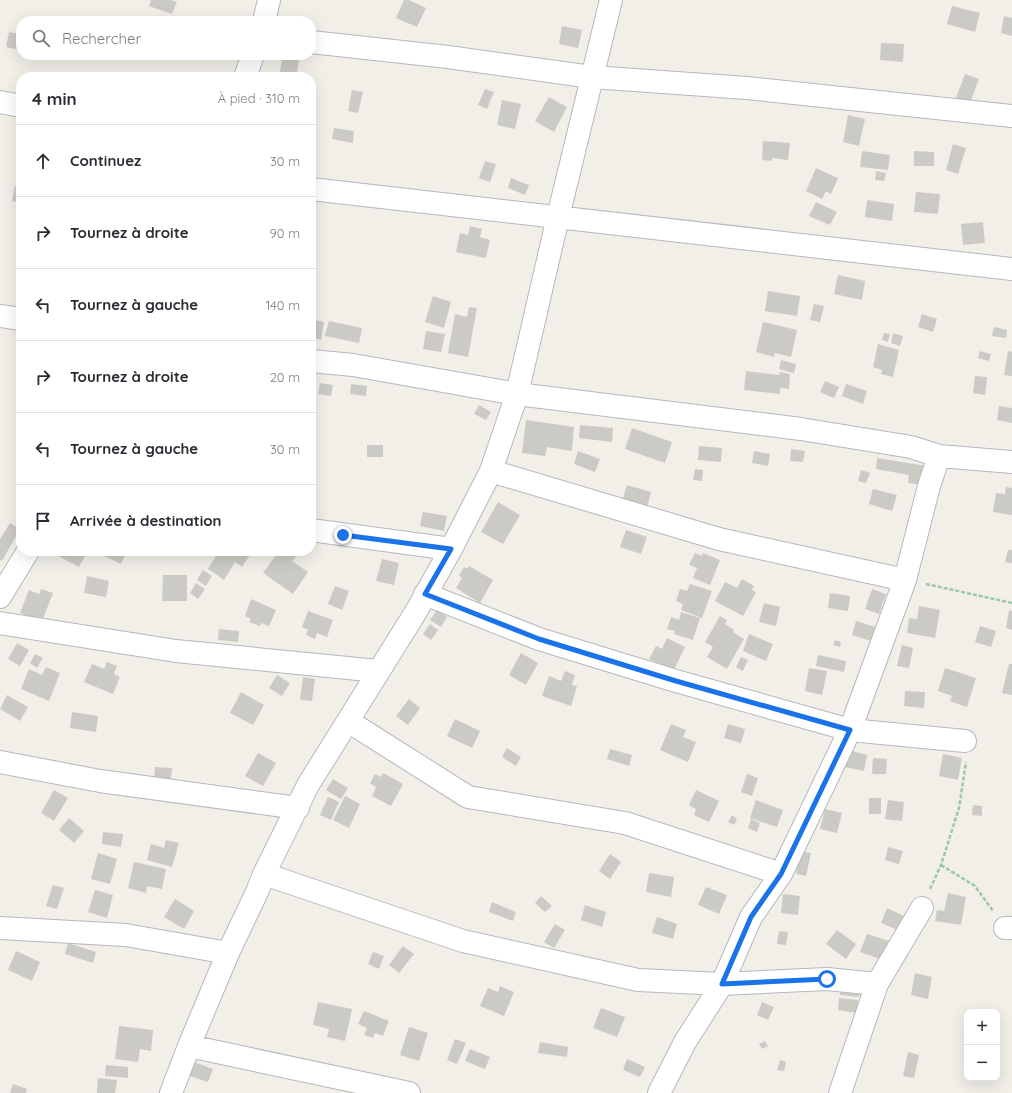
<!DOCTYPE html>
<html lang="fr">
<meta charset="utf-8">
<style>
:root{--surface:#fff;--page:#f2f2f3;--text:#2b2b33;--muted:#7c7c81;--line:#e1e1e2}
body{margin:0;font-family:Quicksand,sans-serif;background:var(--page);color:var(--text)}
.controls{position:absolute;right:12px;bottom:12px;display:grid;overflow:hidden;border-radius:8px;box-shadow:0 4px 16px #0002}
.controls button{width:36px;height:36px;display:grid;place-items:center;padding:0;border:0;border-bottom:1px solid var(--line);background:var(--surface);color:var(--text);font:20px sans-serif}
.stop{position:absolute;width:12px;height:12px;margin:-9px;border:3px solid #1a73e8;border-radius:50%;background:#fff}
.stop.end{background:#1a73e8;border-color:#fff;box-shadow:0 1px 4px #0008}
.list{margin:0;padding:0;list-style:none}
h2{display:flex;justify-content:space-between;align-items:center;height:52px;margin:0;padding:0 16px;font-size:17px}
h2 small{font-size:13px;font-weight:400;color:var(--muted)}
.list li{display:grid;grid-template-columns:26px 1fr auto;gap:12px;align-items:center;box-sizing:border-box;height:72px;padding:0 16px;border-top:1px solid var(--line)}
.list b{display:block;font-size:15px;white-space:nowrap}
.list em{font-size:13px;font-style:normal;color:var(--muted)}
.icon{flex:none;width:22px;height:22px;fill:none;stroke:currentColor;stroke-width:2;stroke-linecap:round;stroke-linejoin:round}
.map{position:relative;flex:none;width:1012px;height:1093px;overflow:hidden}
.search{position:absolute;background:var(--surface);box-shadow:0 4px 16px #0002;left:16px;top:16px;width:300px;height:44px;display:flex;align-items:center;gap:10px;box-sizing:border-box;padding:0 14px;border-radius:16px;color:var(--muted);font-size:15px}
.panel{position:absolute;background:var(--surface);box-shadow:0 4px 16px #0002;left:16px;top:72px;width:300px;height:484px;border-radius:16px}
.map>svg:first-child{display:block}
.building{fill:#cccac5}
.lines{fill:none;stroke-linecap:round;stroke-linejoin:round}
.minor-casing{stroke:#b5b8bc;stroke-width:24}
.path{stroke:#9cc7a9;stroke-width:2.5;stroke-dasharray:4 2;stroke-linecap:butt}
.minor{stroke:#fff;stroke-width:22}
.route{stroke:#1a73e8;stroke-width:5}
</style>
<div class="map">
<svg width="1012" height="1093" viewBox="0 0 1012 1093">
<rect width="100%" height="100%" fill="#f1efe8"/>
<!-- building -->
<path class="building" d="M151,0H171L177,2L172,14L149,6Z
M404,0H409L426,8L417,27L396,18Z
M952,6L980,13L975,32L947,24Z
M1004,16L1012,18V36L1001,33Z
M562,26L582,30L578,48L559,44Z
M9,32L21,34V50L6,47Z
M881,43L904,44L903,62L880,60Z
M283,55H300L296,77H279Z
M965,74L979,79L970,103L956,98Z
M485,89L494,92L487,109L478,105Z
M352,90L363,92L358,113L348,111Z
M549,97L567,107L554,132L535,121Z
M502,100L521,104L515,129L497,125Z
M848,115L865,119L859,146L843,142Z
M334,128L354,131L353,143L332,139Z
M763,141L790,143L788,160L772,158V161L762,160Z
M953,144L966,148L958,174L946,170Z
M862,151L890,155L888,170L860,167Z
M914,151L934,152V166H914Z
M485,161L496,164L490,182L479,178Z
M816,168L838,178L831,194L826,191L822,199L806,191Z
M876,171L886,173L884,181L875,180Z
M511,178L529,185L525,195L508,188Z
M15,186L21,188V203L12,201Z
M916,192L940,194L938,214L914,212Z
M867,200L894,204L892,221L865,217Z
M816,202L837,212L830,225L809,216Z
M983,222L985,243L963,245L961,224Z
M470,226L482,229L480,237L490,240L486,258L456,252L460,233L468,235Z
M838,275L865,281L862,300L834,294Z
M768,291L800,296L797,316L765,311Z
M433,296L451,302L444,328L425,322Z
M814,304L824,306L820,322L810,320Z
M469,307L477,308L468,357L448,353L455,314L467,317Z
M922,314L937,319L933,332L918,327Z
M311,319L324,322L321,340L311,338Z
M329,321L362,328L359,343L325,336Z
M763,322L797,330L791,357L775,353L774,357L756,352Z
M994,327L1007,330L1006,338L992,336Z
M426,331L445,334L441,352L423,349Z
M884,333L890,334L888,342L882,340Z
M893,333L903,336L900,346L891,343Z
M878,344L899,350L893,377L881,374L882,370L873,367Z
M980,351L991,354L989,361L978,358Z
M1008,351L1012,352V376L1004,375Z
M781,360L796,364L794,373L779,369Z
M746,371L779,375L780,372L790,374L789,389L780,388V394L744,390Z
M975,376L987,377L985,395L973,393Z
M825,381L839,387L834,398L820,392Z
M320,383L333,385L331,396L318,394Z
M351,384L367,386L366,396L350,394Z
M846,384L867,391L863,404L842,396Z
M479,405L491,412L486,420L474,414Z
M999,406L1012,408V423L997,420Z
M526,420L574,427L572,451L547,447L545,456L522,453Z
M580,425L613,428L612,442L579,438Z
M632,428L672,442L665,463L625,449Z
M367,445H383V457H367Z
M699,446L722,448L721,462L698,460Z
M791,449L805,451L803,462L790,461Z
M578,451L600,459L595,472L574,464Z
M754,451L770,454L768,466L752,463Z
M877,458L926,466L923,485L908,483L909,475L876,469Z
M695,469L703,470L702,481L693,480Z
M861,470L870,473L866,483L858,481Z
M627,485L651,492L646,512L621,505Z
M1006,487L1012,488V515L993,512L996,493L1005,494Z
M873,489L897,495L892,511L869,504Z
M498,502L520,515L503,544L481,532Z
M423,512L447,516L444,531L420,526Z
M10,523L20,529L2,561L0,560V539Z
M626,530L647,537L641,554L620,547Z
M1008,550H1012V563L1005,562Z
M49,551H88L79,567Z
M101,551H127L121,564L100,554Z
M219,551H243L250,555L242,567L235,562L224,580L208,569Z
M279,551H288L296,557L292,561L308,572L293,594L263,573Z
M695,553L702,556L703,553L720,560L710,585L693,578L697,568L689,565Z
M382,559L399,563L394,585L376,581Z
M469,566L493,580L480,603L456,588L462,578L459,576L464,567L467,569Z
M203,570L212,576L206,586L197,580Z
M163,575H187V601H162Z
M87,576L109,581L106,597L84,593Z
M742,579L754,586L752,590L756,592L743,616L715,601L725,582L737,588Z
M196,583L205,589L198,599L190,593Z
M690,584L712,591L702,618L681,610L683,604L676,601L680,589L687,591Z
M335,586L349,591L342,610L328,604Z
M41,589L53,593L42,621L20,613L29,590L39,594Z
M872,589L886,594L879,614L865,609Z
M830,593L850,596L848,611L828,608Z
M251,599L276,610L269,626L261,623L260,626L249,622L251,619L245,616Z
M764,603L780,607L776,626L759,622Z
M919,606L940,610L935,638L907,633L909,618L917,619Z
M437,610L447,617L441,627L430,620Z
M1009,610L1012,611V630L1006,628Z
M308,611L333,620L327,637L317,633L315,639L306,635L308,630L302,627Z
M681,612L700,618L693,640L674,634L675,631L667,629L671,617L679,620Z
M720,616L727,620L725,624L734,630L733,632L744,639L727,669L707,657L713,647L705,642Z
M856,621L875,627L871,641L852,635Z
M430,624L438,630L431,640L423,634Z
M980,626L996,631L991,647L975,642Z
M219,629L239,631L238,642L218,640Z
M749,634L773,644L766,661L743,651Z
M667,638L685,647L674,670L649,659L656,646L662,649Z
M835,640L841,642L840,647L833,645Z
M17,643L29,650L20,666L8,659Z
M902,645L913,648L909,668L897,666Z
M521,653L538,663L526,685L509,675Z
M35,654L43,658L37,668L30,663Z
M818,655L846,661L844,672L816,666Z
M741,657L748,660L743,671L736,667Z
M107,662L117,666L114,674L120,677L113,694L84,682L92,664L104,669Z
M1009,664H1012V695L1002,693Z
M46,667L60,673L49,701L21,689L29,669L42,675Z
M809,668L827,671L822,695L805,691Z
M945,668L976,678L967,707L950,701L952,696L938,691Z
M565,671L575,675L572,685L577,686L571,706L542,696L549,676L561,681Z
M277,675L290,683L282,696L269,688Z
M303,677L315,679L312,701L300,700Z
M905,691L925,692L924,708L904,706Z
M241,692L264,705L253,725L230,713Z
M7,695L28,707L20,721L0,709Z
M409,699L420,708L408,725L396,716Z
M72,712L98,716L96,732L70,728Z
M455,719L480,731L472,748L447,736Z
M671,724L686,730L683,737L696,742L688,762L660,750Z
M728,724L745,729L741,743L724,738Z
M507,748L521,757L516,766L502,757Z
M610,749L632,755L629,766L607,759Z
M849,750L867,755L864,771L845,767Z
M258,753L276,763L263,786L245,776Z
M943,754L962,758L958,780L939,776Z
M873,758L887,759L886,774H872Z
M155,767L172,768L171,780L154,778Z
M383,773L403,784L391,806L372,796L376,787L370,783L375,774L381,777Z
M747,774L758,778L752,796L741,792Z
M333,779L348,788L341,799L326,790Z
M54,790L68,798L54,821L41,813Z
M696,790L719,801L709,822L694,815L696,809L689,805Z
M345,796L360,804L349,828L333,820Z
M328,797L339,802L331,820L320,815Z
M869,798H881V814H869Z
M756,800L783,810L777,827L750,818Z
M888,800L904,802L902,821L885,819Z
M973,805L982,806V816L972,815Z
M825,809L842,813L837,833L820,829Z
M732,815L737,819L734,825L728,822Z
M69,818L84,831L74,843L59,830Z
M751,819L760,823L757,832L748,828Z
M103,832L123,834L121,847L102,844Z
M166,840L179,843L172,867L147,860L151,844L164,848Z
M888,847L903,851L899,864L885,860Z
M800,851L811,853L806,876L796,874Z
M98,853L117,859L110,884L91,879Z
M610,854L621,862L610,879L599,871Z
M134,862L166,869L162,889L147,886L146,893L128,888Z
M649,873L674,877L671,897L646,892Z
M53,885L64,888L57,909L46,906Z
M706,887L727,895L719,914L698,905Z
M95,890L113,895L107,918L88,912Z
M948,893L966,897L961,925L935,921L937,910L944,911Z
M783,894L800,896L798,915L781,913Z
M541,896L552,906L545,912L535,903Z
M175,899L194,911L184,929L164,917Z
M492,902L516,912L513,921L489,912Z
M585,905L606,912L602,927L581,920Z
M887,908L904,916L898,930L881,923Z
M657,917L677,924L673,939L652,933Z
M555,924L565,930L554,948L544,942Z
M837,930L856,944L846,959L826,944Z
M779,931L788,932L786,945L777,944Z
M867,934L889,941L883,960L860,952Z
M68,943L96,952L93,963L65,954Z
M403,946L414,954L399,973L389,965Z
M16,951L40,962L32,981L8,970Z
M373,952L384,956L379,969L368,964Z
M915,973L932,977L928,999L911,995Z
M500,986L514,992L504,1016L480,1006L488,988L498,992Z
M841,987L860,990L859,997L840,995Z
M839,998L858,1000L857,1013L838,1010Z
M318,1002L352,1009L345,1041L327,1037L329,1029L313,1025Z
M762,1002L774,1007L768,1020L757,1015Z
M601,1008L625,1017L617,1037L593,1028Z
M364,1011L389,1021L383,1036L375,1033L373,1038L364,1035L367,1028L358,1024Z
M119,1026L153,1030L151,1051L140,1049L138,1062L115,1059Z
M409,1027L428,1033L419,1061L400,1055Z
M455,1039L466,1043L457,1064L447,1060Z
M765,1041L768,1046L762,1049L759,1044Z
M540,1042L568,1047L567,1057L538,1053Z
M470,1049L490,1057L485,1069L465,1061Z
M908,1052L919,1055L914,1078L903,1076Z
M627,1059L645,1067L640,1077L623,1070Z
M189,1060L213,1069L208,1082L184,1074Z
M780,1060L786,1062L784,1071L777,1070Z
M106,1065L128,1067V1078L105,1076Z
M98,1078L117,1080L115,1093H97Z
M13,1084L27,1089L26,1093H10Z"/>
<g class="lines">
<!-- minor casing -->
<g class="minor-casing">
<path id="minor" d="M264,21L269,0
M311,42L448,57L592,77L747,88L1012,116
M245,77L253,55
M0,102L21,106
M311,189L1012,269
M0,316L21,319
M311,361L353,365L517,394L801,429L911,447L939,456L1012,462
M491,471L719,539L905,580
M311,530L451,549
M425,594L539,639L676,681L850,730L965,741
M0,597L28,551
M0,623L176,651L378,671
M348,721L468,797L625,823L781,874
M0,762L100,781L298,808
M264,874L463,941L638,980L722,984L827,979L877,984
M0,928L126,935L228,953
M1005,928H1012
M189,1046L409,1093
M171,1093L189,1046L228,953L257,892L264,874L308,785L417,610L451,549L491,471L517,394L558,217L611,0
M659,1093L685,1042L722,984L751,917L781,874L850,730L905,580L929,486L939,456
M840,1093L877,984L922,908"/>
</g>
<!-- path -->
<path class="path" d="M926,584L1012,603
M941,865L975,886L993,911
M930,889L941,865L959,808L966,762"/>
<!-- minor -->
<use href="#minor" class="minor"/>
</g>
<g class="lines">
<!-- route -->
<path class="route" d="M343,535L451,549L425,594L539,639L676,681L850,730L781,874L751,917L722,984L827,979"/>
</g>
</svg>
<div class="controls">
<button>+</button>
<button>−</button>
</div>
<div class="stop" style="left:827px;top:979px"></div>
<div class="stop end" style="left:343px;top:535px"></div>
<div class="search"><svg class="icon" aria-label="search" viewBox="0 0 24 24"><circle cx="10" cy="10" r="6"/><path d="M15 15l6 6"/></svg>Rechercher</div>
<section class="panel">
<h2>4 min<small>À pied · 310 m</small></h2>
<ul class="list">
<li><svg class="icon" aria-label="ahead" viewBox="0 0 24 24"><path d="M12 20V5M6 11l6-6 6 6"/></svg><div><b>Continuez</b></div><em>30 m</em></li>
<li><svg class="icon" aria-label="right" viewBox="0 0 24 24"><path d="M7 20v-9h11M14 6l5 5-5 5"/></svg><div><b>Tournez à droite</b></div><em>90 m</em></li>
<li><svg class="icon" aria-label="left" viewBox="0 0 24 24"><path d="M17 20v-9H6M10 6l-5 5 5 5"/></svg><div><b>Tournez à gauche</b></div><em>140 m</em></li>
<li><svg class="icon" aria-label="right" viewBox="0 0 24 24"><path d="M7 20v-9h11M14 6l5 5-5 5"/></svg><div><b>Tournez à droite</b></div><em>20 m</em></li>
<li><svg class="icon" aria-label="left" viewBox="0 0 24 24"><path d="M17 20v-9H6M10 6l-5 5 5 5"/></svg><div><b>Tournez à gauche</b></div><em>30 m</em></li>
<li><svg class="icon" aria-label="arrive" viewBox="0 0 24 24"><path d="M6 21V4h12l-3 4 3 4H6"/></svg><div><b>Arrivée à destination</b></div></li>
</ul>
</section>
</div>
